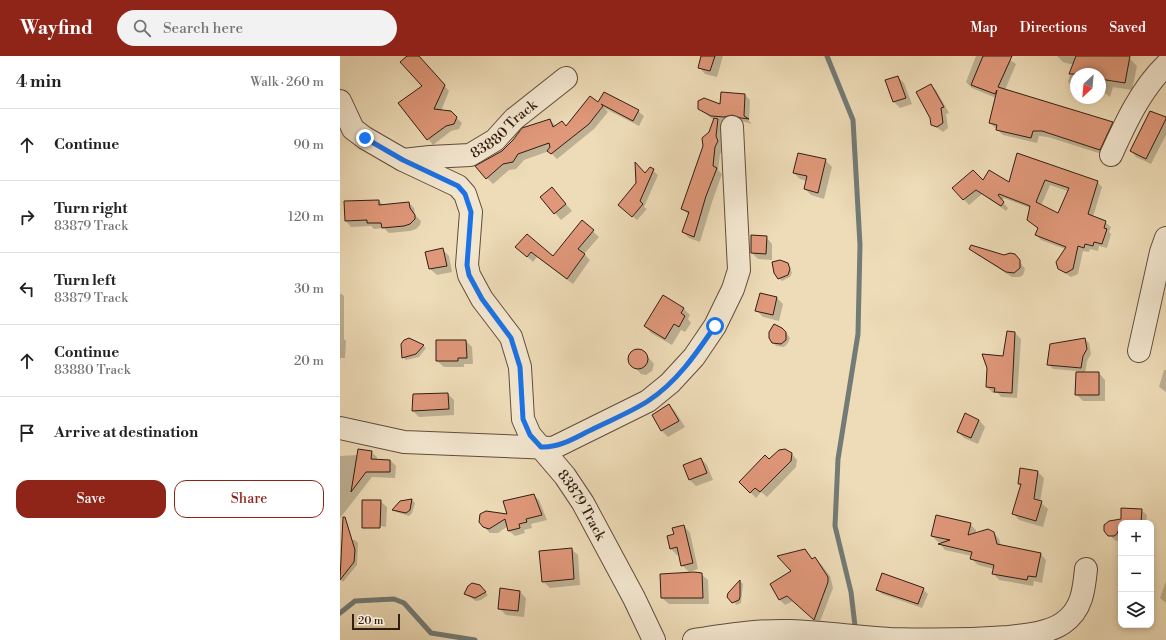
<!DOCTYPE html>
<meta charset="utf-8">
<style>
:root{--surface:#fff;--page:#f2f2f2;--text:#202124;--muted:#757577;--line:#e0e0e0;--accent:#8f2418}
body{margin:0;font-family:"Libre Bodoni",serif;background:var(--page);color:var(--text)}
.controls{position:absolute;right:12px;bottom:12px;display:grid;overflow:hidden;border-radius:8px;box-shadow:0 2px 6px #0003}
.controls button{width:36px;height:36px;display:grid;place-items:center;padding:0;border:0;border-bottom:1px solid var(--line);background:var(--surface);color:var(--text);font:20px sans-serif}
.compass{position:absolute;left:730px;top:12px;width:36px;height:36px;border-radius:50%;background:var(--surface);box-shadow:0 2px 6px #0003;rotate:206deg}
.scale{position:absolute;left:12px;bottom:10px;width:48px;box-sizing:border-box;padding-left:4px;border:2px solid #321d12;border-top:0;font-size:11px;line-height:14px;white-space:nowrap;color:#321d12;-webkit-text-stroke:3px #f4e8d1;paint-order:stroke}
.stop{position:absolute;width:12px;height:12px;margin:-9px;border:3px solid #1a73e8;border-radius:50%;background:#fff}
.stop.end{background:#1a73e8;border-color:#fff;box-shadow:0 1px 4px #0008}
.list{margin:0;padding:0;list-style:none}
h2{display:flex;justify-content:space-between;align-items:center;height:52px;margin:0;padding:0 16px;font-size:17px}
h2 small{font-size:13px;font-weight:400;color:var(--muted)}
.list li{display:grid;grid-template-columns:26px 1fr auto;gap:12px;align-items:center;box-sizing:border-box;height:72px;padding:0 16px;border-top:1px solid var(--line)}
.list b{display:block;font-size:15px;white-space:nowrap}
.list p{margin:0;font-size:13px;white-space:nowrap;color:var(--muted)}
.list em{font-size:13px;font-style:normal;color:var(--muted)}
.actions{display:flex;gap:8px;padding:12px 16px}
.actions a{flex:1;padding:9px 0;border:1px solid var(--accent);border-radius:12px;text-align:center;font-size:14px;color:var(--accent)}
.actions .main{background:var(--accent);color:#fff}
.icon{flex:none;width:22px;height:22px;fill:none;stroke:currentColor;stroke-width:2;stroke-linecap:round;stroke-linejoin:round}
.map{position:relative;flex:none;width:826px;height:584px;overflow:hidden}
header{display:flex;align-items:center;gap:24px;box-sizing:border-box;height:56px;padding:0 20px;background:var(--accent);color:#fff}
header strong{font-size:19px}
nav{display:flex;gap:22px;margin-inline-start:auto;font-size:14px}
.search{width:280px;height:36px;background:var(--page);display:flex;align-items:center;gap:10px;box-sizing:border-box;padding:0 14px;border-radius:22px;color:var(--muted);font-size:15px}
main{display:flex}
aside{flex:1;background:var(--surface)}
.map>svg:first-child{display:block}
.shadow{fill:#0003;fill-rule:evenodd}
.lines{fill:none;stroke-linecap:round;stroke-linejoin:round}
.stream{stroke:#727b76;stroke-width:5}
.building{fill:#e0987a;stroke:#321d12;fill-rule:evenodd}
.minor-casing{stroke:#614d3c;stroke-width:24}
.minor{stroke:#f4e8d1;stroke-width:22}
.route{stroke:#1a73e8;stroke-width:5}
.labels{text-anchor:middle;stroke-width:4;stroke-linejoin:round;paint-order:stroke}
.street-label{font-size:14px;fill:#321d12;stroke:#f4e8d1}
</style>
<header>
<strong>Wayfind</strong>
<div class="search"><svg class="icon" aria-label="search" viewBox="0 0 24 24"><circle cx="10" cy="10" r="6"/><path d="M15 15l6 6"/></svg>Search here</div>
<nav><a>Map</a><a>Directions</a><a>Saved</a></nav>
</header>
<main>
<aside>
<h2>4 min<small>Walk · 260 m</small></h2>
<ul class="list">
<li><svg class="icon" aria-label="ahead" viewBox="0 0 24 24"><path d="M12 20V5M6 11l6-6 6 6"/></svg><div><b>Continue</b></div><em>90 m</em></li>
<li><svg class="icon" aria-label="right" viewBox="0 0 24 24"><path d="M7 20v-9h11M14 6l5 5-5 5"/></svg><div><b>Turn right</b><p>83879 Track</p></div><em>120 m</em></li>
<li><svg class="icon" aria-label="left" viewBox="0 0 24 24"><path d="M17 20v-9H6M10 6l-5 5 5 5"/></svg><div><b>Turn left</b><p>83879 Track</p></div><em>30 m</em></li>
<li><svg class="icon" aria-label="ahead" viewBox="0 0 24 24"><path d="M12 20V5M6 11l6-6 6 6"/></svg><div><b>Continue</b><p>83880 Track</p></div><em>20 m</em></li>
<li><svg class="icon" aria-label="arrive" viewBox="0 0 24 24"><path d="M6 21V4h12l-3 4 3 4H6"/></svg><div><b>Arrive at destination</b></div></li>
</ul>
<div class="actions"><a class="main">Save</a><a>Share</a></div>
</aside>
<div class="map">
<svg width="826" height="584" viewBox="0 0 826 584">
<rect width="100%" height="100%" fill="#eedcb8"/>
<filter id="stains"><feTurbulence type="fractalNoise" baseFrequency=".005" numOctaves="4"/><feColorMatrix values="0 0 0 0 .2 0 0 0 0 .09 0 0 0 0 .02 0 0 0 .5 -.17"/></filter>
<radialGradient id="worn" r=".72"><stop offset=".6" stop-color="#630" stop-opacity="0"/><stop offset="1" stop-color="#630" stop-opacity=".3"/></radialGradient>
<!-- shadow -->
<path class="shadow" d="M65,0H78L109,35L101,55L110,56L122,67L119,73L111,75L93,89L60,47L83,30Z
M362,0H383L377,21L365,18L359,11Z
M636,0H664L676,8L665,34L772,67L778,73L765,99L708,81L699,80L697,87L663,79L650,67L656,42L632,32L626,26Z
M717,0H783L789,2L797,10L792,34L773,31L770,41L760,33V18H736L735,33L728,26L734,9L723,6Z
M558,21L564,27L572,48L560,52L554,46Z
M591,29L596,34L609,57L606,58L608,72L603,76L592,68Z
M265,37L298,55L304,60L299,70L264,52L268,56L254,73L217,103L209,95L184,104L176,113L169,114L153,128L136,111L210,64L215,69L227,71L259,48Z
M405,39L410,44L409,65L412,68L398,64L390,66H380L384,70V92L380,98L378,114L382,118L372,146L360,186L349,182L343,176L349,159L342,153L374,64L359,53L381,50Z
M826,63V79L811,108L796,101L791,95Z
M678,98L757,126L762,131L753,161L765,166L771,171L769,176L771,178L767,192L759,190L758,195L750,193L749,196L743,195L738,218L731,221L719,213L725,193L701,184L696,179L698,173L688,164L690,152L664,142L662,145L668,152L666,155L642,138L629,149L614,132L644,126L670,128ZM710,129L728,135L718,159L701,150Z
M485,104L492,111L484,143L471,139L465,133L467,125L460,123L454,117Z
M310,112L318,119L304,151L307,153L297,164L284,153Z
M212,132L232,155L221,164L215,157Z
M39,145L43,149L69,147L74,152L75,159L81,165L80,169L76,173L70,175L49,177L44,172L34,173L31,170L11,171L6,165Z
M243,166L259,181L244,198L250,204L233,228L197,201L193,206L177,191L213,201Z
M426,181L432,188V204L418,203L412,197Z
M102,193L109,200L112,216L97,219L90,213L87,197Z
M630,193L664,200L675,199L685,213L683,219L680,221H672L636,198Z
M448,208L452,217L450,221L442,225L439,222Z
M0,237L4,240V283L6,285L5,302H0Z
M323,240L344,253L350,259L348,263L351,267L345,276L341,274L332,289L311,277L305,270Z
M437,242L443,248L439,265L423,261L416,254Z
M444,274L450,282L448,287L444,291L436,290L433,286Z
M675,277L681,283L677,342L661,341L658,337H653L647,331Z
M72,283L86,292L79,301L66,304L63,301L65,284Z
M745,283L749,287L751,298L747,305L745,317H759L765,324V345H743L736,338L737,315L713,313L708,308Z
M126,285L132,291L133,308H124V311H104L97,305Z
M302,294L314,308L312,315L306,319L301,318L289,305L291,298L294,295Z
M824,314H826V336L819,331Z
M108,338L114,344V359L79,361L73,355Z
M329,349L335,355L345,371L328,381L322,375L313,360Z
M639,364L645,371L638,388L624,382L618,376Z
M31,396L37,401V404H50L56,410L55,422L32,421L0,462V400L18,399Z
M452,398L457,404L456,411L427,441L421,436L416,442L400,426L429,405Z
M361,403L367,409L373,424L356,430L350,424L344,409Z
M698,416L704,422L700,446L708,453L703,471L679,464L673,457L681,430L679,428Z
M193,439L199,444L207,464L191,468L192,472L184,474L185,477L175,480L169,475L168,470L158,477H150L144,471L168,459Z
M72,444L75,447L72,457L69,460L56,456L53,454L60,446Z
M40,445L47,451L46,471L29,468Z
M801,454L807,459L806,467H781V484L776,485L765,475L782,463Z
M630,468L636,474V478L653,476L659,483L661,490L700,497L706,504L702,527L694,525L693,530L659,524L653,517L654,513L638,509L632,503V500L605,494L600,488L604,487L598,486L592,480Z
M344,470L350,477L358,513L349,516L342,509L340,498L337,499L330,492L335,479Z
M3,484H15L18,487L17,509L3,526L1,524Z
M231,493L238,499L240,529L210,532L203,525Z
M464,494L473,504L475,502L481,508L490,520L493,532L479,568L453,545L445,549L440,544L431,528L452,516Z
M361,518L368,524L369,548H329L322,542Z
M400,525L403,528L401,547L396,549L389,537Z
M826,525V547L820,542Z
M142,533L148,539L141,544L136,545L125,538Z
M161,533L180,536L186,542L184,561L166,559L159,552Z
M583,533L588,538L582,552L542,538L537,534Z"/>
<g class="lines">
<!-- stream -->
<path class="stream" d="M487,0L513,64L520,189L518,278L498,403L495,470L511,536L515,570
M0,557L15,545L54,543L64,547L91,577L135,584"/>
</g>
<!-- building -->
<path class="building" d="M67,0H79L105,29L94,53L111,55L117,61L114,68L106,70L87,84L58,47L82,30L60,6Z
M361,0H375L370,15L358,12Z
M643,0H672L658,31L773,66L760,94L702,75H693L691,82L656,74L657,69L649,67L657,34L655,38L631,29Z
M736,0H790L785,27L760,23V18H729Z
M558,20L566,42L553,46L545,24Z
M591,28L604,51L601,52L603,67L597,71L591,69L590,62L576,36Z
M264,36L299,54L293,65L261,48L263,50L249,68L211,98L207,95L210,91L209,87L178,98L173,106L163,108L146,123L135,110L162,95L173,84L182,72L210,63L213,71L222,65L226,70L250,40L258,46Z
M381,36L405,38L404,60L409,63L401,62L392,59L384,61L371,60L358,53V45L364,42L380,48Z
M810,55L826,61V63L806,103L790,95Z
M374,62L378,63L376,80L378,85L375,91L373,110L377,112L366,140L354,181L342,176L349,156L341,153L363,90L362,82L369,76Z
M458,97L486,103L478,137L464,133L467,120L453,117Z
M677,97L758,125L748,158L766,165L764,172L767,173L762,188L754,186L753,190L745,188L744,192L738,190L733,213L726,217L718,213L716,206L726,191L695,179L698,172L687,164L690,150L659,138L658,139L664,146L661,150L636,134L623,144L612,132L633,114L643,124L649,114L669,126ZM705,124L729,132L718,157L696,146Z
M295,106L305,117L310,111L314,113L300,145L303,148L292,161L278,149L296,127Z
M212,131L226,148L214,158L200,141Z
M39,144V149L69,146L70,152L75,159V163L70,168L64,170L42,172L41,167H27V164L5,165L4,145Z
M242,164L254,174L238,193L245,198L227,223L191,196L187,201L175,191L187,178L213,200Z
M411,179L427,180L426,198L411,197Z
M631,189L664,199L670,197L675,198L680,204V212L674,217L666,216L629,193Z
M103,192L107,210L89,213L85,196Z
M440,204L448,207L450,213L448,219L438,223L434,217L432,206Z
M420,237L437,241L433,259L415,255Z
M323,239L344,252L341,257L345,260L339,271L334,268L325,283L304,270Z
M434,268L442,272L446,276V284L441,288L432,287L429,282V276Z
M667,275L675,276L672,337L654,336L655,332L646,331L647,312L642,298L663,300Z
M69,282L84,289L76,298L62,302L61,288L64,284Z
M745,282L747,293L743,300L741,312L707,309L710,288Z
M96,284H126L127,302H118V305H96Z
M288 303a10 10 0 1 1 20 0a10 10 0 1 1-20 0Z
M736,316H759V339H735Z
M108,337L109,353L72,355L73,338Z
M329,348L339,365L321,375L312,359Z
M625,357L639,364L631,382L617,376Z
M18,393L32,395L31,403L50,404V416H26L11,436Z
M445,393L452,397L451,405L420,436L415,432L410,437L399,426L425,399L429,403L439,394Z
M361,402L367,417L349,424L343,409Z
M680,412L698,415L694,443L702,445L696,465L672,458L681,428H678Z
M194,438L202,459L186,463L187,466L179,468L180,472L168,475L165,463L149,473L143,471L139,466L140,458L146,455L167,458L163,445Z
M72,443L70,454L66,457L52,454L60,445Z
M22,444H41L40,472H22Z
M781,452L802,453L801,467H781L777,478L774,480H768L764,475V469L769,465L781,463Z
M596,459L631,467L628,479L648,473L654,476L657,488L701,497L696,521L688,520L687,524L652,518L654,509L630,503L632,496L598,488L610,484L591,480Z
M3,461H5L15,494L14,506L0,524Z
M344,469L353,507L341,510L337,491L330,493L327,480L334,478L332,472Z
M232,492L234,523L202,526L199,495Z
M465,493L472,503L475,501L488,521V526L474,564L447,540L439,544L430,528L451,515L437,500Z
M354,516L362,517L363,542H321L320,518Z
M542,517L584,532L578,548L536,534Z
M400,524V541L399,544L392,547L387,541L388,537Z
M132,527L140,529L146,536L135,542L124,538L128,530Z
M160,532L180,535L178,555L158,553Z"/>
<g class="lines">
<!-- minor casing -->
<g class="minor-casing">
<g id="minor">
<path id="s1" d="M0,45L13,73L25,82L63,104L118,130L125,138L131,156L127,209L129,219L142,243L171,281L180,311L183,363L190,379L225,420L243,447L294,542L314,584"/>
<path d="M771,99C785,68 801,33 826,9"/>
<path id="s2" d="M63,104L90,101L130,99L155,84L174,63L226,22"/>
<path d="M799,295L821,196L826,182"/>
<path d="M0,372L64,386L213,392L308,345L330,327L354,301L375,270L393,233L399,214L392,71"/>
<path d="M354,584C386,579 417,574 450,575C483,576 517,581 550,583C589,584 629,584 668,581C686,579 709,577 723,567C742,554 744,534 746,513"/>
</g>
</g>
<!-- minor -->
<use href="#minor" class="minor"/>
</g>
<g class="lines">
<!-- route -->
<path class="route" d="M25,82L63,104L118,130L125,138L131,156L127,209L129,219L142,243L171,282L180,311L183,363L190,379L201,391C220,392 236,381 253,373C271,364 291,356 308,345C336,327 356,298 375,270"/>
</g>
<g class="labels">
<!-- street labels -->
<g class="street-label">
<text dy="5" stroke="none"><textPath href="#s2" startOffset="110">83880 Track</textPath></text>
<text dy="5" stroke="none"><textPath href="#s1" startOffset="507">83879 Track</textPath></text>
</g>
</g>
<rect width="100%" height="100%" filter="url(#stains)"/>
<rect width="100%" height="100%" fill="url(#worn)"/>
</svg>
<div class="controls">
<button>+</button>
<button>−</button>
<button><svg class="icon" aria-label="layers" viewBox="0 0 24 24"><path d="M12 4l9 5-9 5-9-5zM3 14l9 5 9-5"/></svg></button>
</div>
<svg class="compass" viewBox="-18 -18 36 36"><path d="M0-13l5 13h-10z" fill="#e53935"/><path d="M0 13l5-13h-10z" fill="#757577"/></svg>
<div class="scale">20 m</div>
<div class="stop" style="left:375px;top:270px"></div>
<div class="stop end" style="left:25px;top:82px"></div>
</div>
</main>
